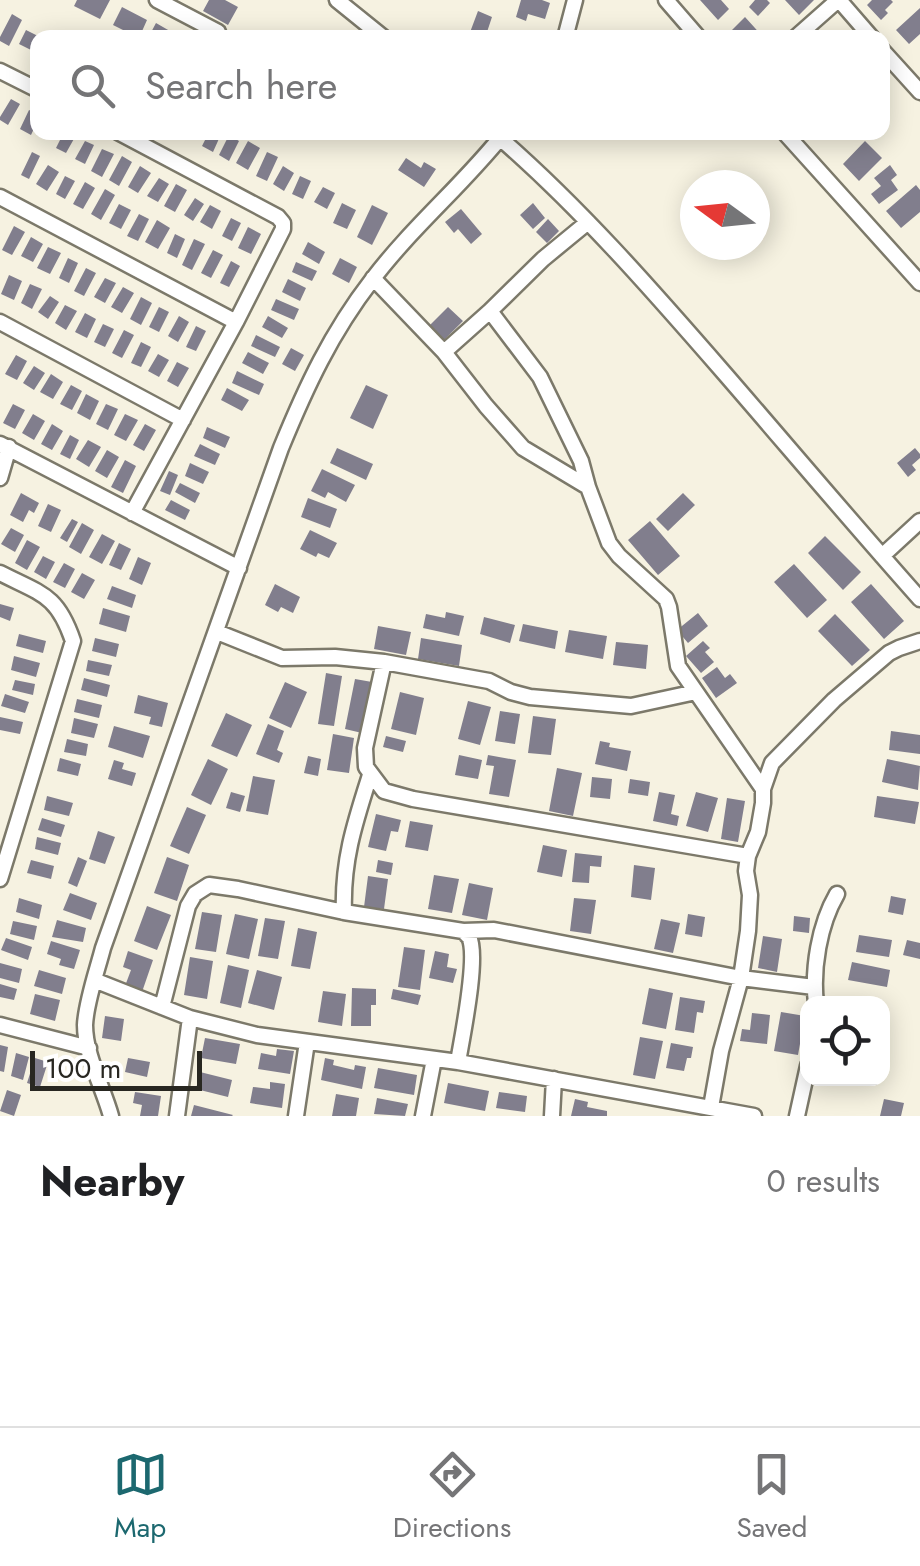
<!DOCTYPE html>
<style>
:root{--surface:#fff;--page:#f2f2f2;--text:#202124;--muted:#757577;--line:#e0e0e0;--accent:#1c686f}
body{margin:0;font-family:Jost,sans-serif;background:var(--page);color:var(--text)}
.controls{position:absolute;right:30px;bottom:30px;display:grid;overflow:hidden;border-radius:20px;box-shadow:0 5px 25px #0003}
.controls button{width:90px;height:90px;display:grid;place-items:center;padding:0;border:0;border-bottom:2px solid var(--line);background:var(--surface);color:var(--text);font:50px sans-serif}
.compass{position:absolute;left:680px;top:170px;width:90px;height:90px;border-radius:50%;background:var(--surface);box-shadow:0 5px 25px #0003;rotate:285deg}
.scale{position:absolute;left:30px;bottom:25px;width:172px;box-sizing:border-box;padding-left:10px;border:5px solid #282721;border-top:0;font-size:28px;line-height:35px;white-space:nowrap;color:#282721;-webkit-text-stroke:8px #fff;paint-order:stroke}
.list{margin:0;padding:0;list-style:none}
h2{display:flex;justify-content:space-between;align-items:center;height:130px;margin:0;padding:0 40px;font-size:42px}
h2 small{font-size:32px;font-weight:400;color:var(--muted)}
.icon{flex:none;width:55px;height:55px;fill:none;stroke:currentColor;stroke-width:2;stroke-linecap:round;stroke-linejoin:round}
.map{position:relative;flex:none;width:920px;height:1116px;overflow:hidden}
.search{position:absolute;background:var(--surface);box-shadow:0 5px 25px #0003;left:30px;right:30px;top:30px;height:110px;display:flex;align-items:center;gap:25px;box-sizing:border-box;padding:0 35px;border-radius:20px;color:var(--muted);font-size:38px}
.sheet{height:310px;background:var(--surface)}
nav{display:flex;justify-content:space-around;align-items:center;box-sizing:border-box;height:140px;border-top:2px solid var(--line);background:var(--surface);font-size:28px;color:var(--muted)}
nav a{display:grid;justify-items:center;gap:5px}
nav .on{color:var(--accent)}
.map>svg:first-child{display:block}
.building{fill:#817e8d}
.lines{fill:none;stroke-linecap:round;stroke-linejoin:round}
.minor-casing{stroke:#7c796a;stroke-width:19}
.minor{stroke:#fff;stroke-width:14}
</style>
<div class="map">
<svg width="920" height="1116" viewBox="0 0 920 1116">
<rect width="100%" height="100%" fill="#f6f2e1"/>
<!-- building -->
<path class="building" d="M77,0H110L100,19L74,6Z
M209,0H225L238,7L228,25L203,11Z
M521,0H542L550,3L545,19L528,14L526,21L516,17Z
M700,0H721L729,9L718,20Z
M755,0H767L770,3L758,16L749,7Z
M785,0H814L799,15Z
M872,0H891L893,2L885,10L888,13L881,20L867,5Z
M122,7L147,20L139,38L113,25Z
M920,8V34L909,44L896,30Z
M478,11L492,17L485,38L469,35Z
M12,14L22,20L9,46L0,41V37Z
M745,17L764,38H724Z
M156,23L182,38H148Z
M26,30L38,36L31,50L19,44Z
M11,99L20,104L8,125L0,120V117Z
M29,110L38,114V120L31,135L20,129Z
M64,132L75,137L66,153L56,148Z
M209,132H222L213,152L202,146Z
M229,135L239,141L229,161L219,155Z
M85,141L94,145L85,164L75,159Z
M248,141L260,148L248,170L236,163Z
M865,141L882,158L859,181L843,164Z
M102,149L114,154L102,177L91,171Z
M32,152L40,156L29,179L21,175Z
M267,152L278,157L267,181L256,176Z
M122,156L132,162L119,186L109,180Z
M406,158L421,168L424,162L436,169L424,187L398,170Z
M48,165L59,172L47,191L36,184Z
M890,165L897,175L891,180L898,190L879,204L871,194L881,186L874,178Z
M140,166L151,173L138,193L128,187Z
M283,166L294,173L284,191L273,184Z
M65,176L75,181L65,199L56,194Z
M300,176L311,181L303,199L292,194Z
M159,178L169,184L158,202L147,196Z
M85,182L95,188L83,209L73,204Z
M176,184L187,190L175,212L164,206Z
M916,185L920,190V212L901,228L886,211Z
M323,187L335,193L327,209L314,202Z
M105,189L115,195L101,220L91,214Z
M195,198L204,204L193,221L184,215Z
M342,203L356,210L347,229L333,223Z
M533,203L545,218L533,229L520,215Z
M119,204L131,210L121,229L109,223Z
M210,205L221,211L212,229L200,222Z
M372,205L388,213L372,245L357,237Z
M461,209L482,234L471,244L458,229L454,233L445,222Z
M139,214L149,219L138,241L127,236Z
M231,218L241,223L232,241L222,236Z
M548,219L559,231L547,243L536,232Z
M157,220L170,228L158,249L145,242Z
M14,226L25,232L12,255L2,250Z
M248,227L261,234L251,254L238,248Z
M175,234L185,239L177,258L167,253Z
M31,237L43,244L33,262L21,256Z
M194,239L205,244L192,270L182,265Z
M308,242L325,252L319,264L302,254Z
M48,247L61,253L50,274L37,268Z
M213,250L223,255L211,278L201,273Z
M68,258L78,263L69,283L59,278Z
M340,258L357,267L349,283L332,274Z
M231,261L240,266L229,287L220,283Z
M296,262L317,271L312,281L292,272Z
M86,268L96,273L84,296L74,291Z
M9,275L22,281L14,300L1,294Z
M105,278L116,283L105,303L94,297Z
M288,279L306,288L300,301L282,292Z
M30,284L42,289L32,309L21,303Z
M123,287L134,293L122,313L111,307Z
M50,296L59,302L48,319L38,312Z
M141,297L152,303L141,325L130,319Z
M276,299L299,309L294,320L271,310Z
M65,305L77,311L66,330L55,323Z
M159,307L169,312L159,332L149,327Z
M448,307L463,321L444,340L430,325Z
M85,313L96,319L87,338L75,332Z
M179,316L189,322L178,342L168,336Z
M268,316L288,328L282,338L262,327Z
M103,324L114,329L105,347L94,342Z
M196,326L206,331L196,351L186,347Z
M124,330L134,335L122,358L112,353Z
M256,335L280,347L275,357L251,346Z
M141,342L151,347L141,367L131,363Z
M291,348L304,355L295,371L282,364Z
M248,352L269,363L263,374L242,363Z
M158,354L169,360L159,377L148,371Z
M16,355L27,361L17,380L5,374Z
M177,362L189,368L178,387L167,381Z
M34,366L45,373L34,390L23,383Z
M237,371L264,384L259,395L232,383Z
M51,374L63,382L53,399L40,392Z
M71,385L82,391L72,410L60,404Z
M366,385L388,395L373,429L350,418Z
M227,388L249,400L242,411L221,400Z
M86,394L99,401L90,420L77,413Z
M13,404L25,410L15,429L3,423Z
M106,404L118,409L108,430L96,424Z
M33,414L45,421L34,440L22,433Z
M125,414L138,420L126,441L114,435Z
M52,424L63,431L52,450L41,444Z
M145,424L156,430L144,451L133,445Z
M207,427L230,437L225,448L203,438Z
M70,435L79,440L70,459L60,454Z
M88,440L101,447L89,467L76,459Z
M200,444L220,454L215,465L194,456Z
M337,448L373,464L366,480L330,463Z
M915,448L920,454V458L912,465L916,470L908,477L897,463Z
M107,450L119,457L107,478L95,471Z
M125,460L136,466L123,493L111,487Z
M190,463L209,472L203,484L185,476Z
M322,469L355,485L346,502L328,492L325,498L311,491Z
M169,471L178,475L170,495L160,491Z
M180,483L200,493L195,503L175,492Z
M21,493L39,503L34,513L29,510L23,522L10,515Z
M683,493L695,505L668,531L656,519Z
M308,498L337,509L330,528L301,517Z
M171,500L190,510L185,520L165,510Z
M48,504L61,510L51,532L38,526Z
M72,519L78,522L67,542L60,538Z
M650,521L680,556L658,575L628,540Z
M82,523L94,530L81,554L69,547Z
M11,528L24,535L15,552L1,544Z
M310,530L337,543L329,558L318,553L316,557L300,549Z
M102,534L115,541L102,564L89,557Z
M825,536L861,572L843,590L808,553Z
M27,540L40,547L27,570L15,563Z
M119,543L131,549L121,570L109,565Z
M43,556L55,562L46,579L34,572Z
M138,557L151,563L142,585L129,579Z
M64,563L75,569L65,588L53,582Z
M794,564L827,600L807,618L774,582Z
M82,573L95,580L84,599L71,592Z
M275,584L300,597L293,613L281,607L278,612L265,605Z
M871,584L904,621L884,639L851,602Z
M112,586L136,595L132,608L107,599Z
M0,604L14,608L10,621L0,617Z
M103,608L130,616L126,632L99,624Z
M446,612L464,616L459,636L423,628L426,614L445,618Z
M698,613L708,626L688,643L677,630Z
M835,614L870,650L852,666L818,631Z
M484,617L515,625L510,643L480,634Z
M523,624L558,631L555,649L519,641Z
M378,626L411,632L406,655L374,649Z
M569,630L607,636L603,659L565,652Z
M19,634L46,641L43,653L16,646Z
M95,638L119,644L116,657L92,651Z
M421,638L462,645L459,666L418,659Z
M703,641L710,648L705,652L714,662L701,673L686,656Z
M616,642L648,645L646,669L613,665Z
M14,656L40,663L36,677L11,670Z
M88,660L112,665L109,676L86,671Z
M717,667L725,678L730,674L737,683L716,698L702,678Z
M326,673L342,676L334,726L318,724Z
M84,678L110,685L107,697L81,690Z
M355,679L372,682L362,733L345,729Z
M15,680L35,684L33,695L12,690Z
M285,682L307,692L291,728L269,718Z
M400,692L424,698L416,735L391,729Z
M5,694L29,702L25,713L1,706Z
M138,695L168,703L162,727L149,724L151,717L134,713Z
M77,699L102,705L99,718L74,712Z
M468,701L491,707L480,745L458,739Z
M500,711L520,714L515,744L495,741Z
M226,713L252,725L237,757L211,746Z
M533,716L556,719L551,755L528,753Z
M0,717L23,722L20,734L0,730Z
M74,718L98,724L94,738L71,733Z
M268,724L284,731L277,750L283,753L279,763L256,754Z
M114,726L150,736L143,758L108,747Z
M891,731L920,735V754L889,750Z
M333,734L354,738L349,773L327,770Z
M386,736L406,741L403,752L383,747Z
M67,739L88,744L86,756L64,752Z
M600,741L610,743L609,747L631,751L627,771L595,764Z
M459,755L482,760L478,779L455,775Z
M488,755L516,760L509,797L489,794L494,766L486,765Z
M308,756L321,759L318,776L304,773Z
M60,758L81,764L78,776L57,771Z
M208,759L228,769L211,805L191,795Z
M887,759L920,766L918,790L882,782Z
M114,760L124,763L122,769L136,773L132,786L108,779Z
M557,768L582,773L573,816L549,811Z
M253,776L275,780L268,815L246,811Z
M592,777L612,779L610,799L590,797Z
M630,779L650,782L648,796L628,793Z
M231,792L245,796L240,812L226,808Z
M659,792L675,795L671,814L679,816L677,826L653,821Z
M696,792L718,798L708,832L686,826Z
M47,796L73,803L69,816L44,810Z
M877,796L919,802L915,824L874,817Z
M727,798L745,801L738,842L721,839Z
M187,807L206,815L189,854L170,846Z
M376,814L401,820L398,832L391,831L386,851L368,847Z
M42,818L65,825L61,837L38,830Z
M410,821L433,825L428,851L405,847Z
M98,831L115,837L105,864L89,859Z
M37,837L61,843L58,855L35,849Z
M543,845L567,850L562,877L537,872Z
M575,853L602,856L601,867L590,866L589,883L572,882Z
M78,857L87,861L77,887L68,883Z
M167,857L189,865L177,901L154,893Z
M31,860L54,866L51,879L27,873Z
M378,860L393,863L391,875L376,872Z
M634,865L655,868L651,900L631,897Z
M434,875L459,879L452,913L428,909Z
M368,876L388,879L384,909L364,907Z
M469,883L493,888L487,920L462,915Z
M70,893L97,903L91,920L63,910Z
M891,896L906,899L903,915L888,912Z
M19,898L42,905L39,919L16,912Z
M574,898L596,900L591,934L570,931Z
M147,906L171,915L157,950L134,941Z
M202,912L222,915L216,952L195,949Z
M235,914L258,919L249,959L226,954Z
M688,914L705,917L702,937L685,934Z
M794,916L810,918L809,933L793,931Z
M265,918L285,921L278,959L258,956Z
M661,919L680,923L673,953L654,949Z
M57,920L86,928L83,942L52,937Z
M13,921L37,926L34,940L10,934Z
M298,928L317,932L310,969L291,966Z
M859,935L892,940L889,957L856,952Z
M763,936L782,939L777,972L758,968Z
M6,938L32,947L28,960L1,950Z
M907,940L920,943V959L903,955Z
M51,941L80,950L74,969L59,965L61,959L47,954Z
M404,947L425,950L420,990L398,987Z
M128,951L153,960L142,992L125,986L131,970L123,967Z
M435,951L449,954L447,967L457,969L453,983L429,978Z
M190,957L213,961L207,999L184,995Z
M852,962L890,970L887,987L848,980Z
M0,963L22,969L19,983L0,978Z
M228,965L249,970L241,1008L220,1003Z
M39,970L66,978L62,994L34,986Z
M257,970L282,977L274,1010L248,1003Z
M0,984L17,989L14,1000L0,997Z
M352,988L376,989V1005H371V1026H351Z
M649,988L673,993L666,1029L642,1024Z
M393,989L421,995L418,1005L391,999Z
M323,991L346,994L342,1026L318,1022Z
M35,994L60,1000L55,1021L30,1014Z
M680,997L705,1001L703,1013L697,1012L694,1033L675,1030Z
M781,1012L805,1016L798,1055L774,1051Z
M752,1013L770,1015L767,1044L740,1041L742,1029L750,1030Z
M105,1016L124,1019L121,1041L102,1038Z
M640,1037L663,1041L655,1079L633,1075Z
M205,1038L240,1044L236,1064L201,1058Z
M671,1043L693,1047L691,1058H687L684,1071L666,1068Z
M0,1045L8,1047L4,1072L0,1071Z
M277,1049L294,1051L290,1074L258,1069L261,1053L276,1056Z
M16,1053L29,1057L23,1080L11,1076Z
M35,1058L48,1062L40,1087L27,1083Z
M128,1058L150,1062L147,1077L125,1072Z
M325,1058L334,1060L333,1065L354,1070L355,1065L366,1067L362,1089L321,1080Z
M378,1068L417,1075L414,1095L374,1088Z
M200,1072L232,1080L228,1097L196,1089Z
M270,1082L285,1084L282,1108L250,1103L253,1087L270,1089Z
M448,1083L489,1091L485,1111L444,1103Z
M7,1090L21,1095L14,1116L0,1111Z
M135,1092L161,1096L158,1116H140L142,1105L133,1103Z
M499,1092L527,1096L525,1112L496,1108Z
M336,1094L359,1098L356,1116H332Z
M377,1098L408,1104L405,1116L374,1114Z
M575,1099L588,1102L587,1107L607,1111V1116H571Z
M884,1099L904,1103L901,1116H880Z
M194,1105L233,1115L232,1116H191Z"/>
<g class="lines">
<!-- minor casing -->
<g class="minor-casing">
<path id="minor" d="M157,0L218,32
M337,0L384,38
M666,0L699,38
M839,0L872,38
M565,38L575,0
M795,38L838,0
M882,50L920,92
M0,71L38,90
M118,132L278,217L283,223V229L236,322L132,513
M493,132C578,205 652,290 725,374C790,449 854,525 920,599
M784,132L920,283
M0,197L236,322
M588,222L543,259L490,311L540,377L581,461L588,487L609,543L619,556L666,599L669,607L678,666L696,692
M373,278L444,352
M490,311L444,352L486,406L523,448L588,487
M0,322L183,420
M0,444L239,568
M0,478L9,447
M882,556L920,521
M0,573C41,594 57,594 73,641L0,879
M217,632L282,658L335,657L384,662L489,681L511,692L530,697L631,706L696,692L763,789
M384,662L365,748L366,767L384,791L413,799L748,856
M344,912C342,861 355,822 370,775
M463,931L494,930L741,978L814,987
M94,980L190,1018L257,1035L458,1062L754,1116
M816,1004C812,969 819,925 837,894
M162,1007L188,906L195,894L209,885L238,889L344,912L463,931C465,933 467,935 469,937C479,956 462,1038 458,1062
M0,1025L89,1048
M711,1107L721,1051L741,978L748,931L750,895L746,871L748,856L758,832L763,803V789L772,763L834,700L889,653L899,648L920,641
M111,1116C103,1087 85,1055 85,1025C86,1002 97,971 103,948L281,448C306,387 331,333 372,280C412,227 464,184 505,132
M177,1116L190,1018
M296,1116L307,1042
M423,1116L434,1059
M552,1116L554,1079
M797,1116L808,1066"/>
</g>
<!-- minor -->
<use href="#minor" class="minor"/>
</g>
</svg>
<div class="controls">
<button><svg class="icon" aria-label="locate" viewBox="0 0 24 24"><circle cx="12" cy="12" r="6"/><path d="M12 2v4M12 18v4M2 12h4M18 12h4"/></svg></button>
</div>
<svg class="compass" viewBox="-18 -18 36 36"><path d="M0-13l5 13h-10z" fill="#e53935"/><path d="M0 13l5-13h-10z" fill="#757577"/></svg>
<div class="scale">100 m</div>
<div class="search"><svg class="icon" aria-label="search" viewBox="0 0 24 24"><circle cx="10" cy="10" r="6"/><path d="M15 15l6 6"/></svg>Search here</div>
</div>
<section class="sheet">
<h2>Nearby<small>0 results</small></h2>
<ul class="list">
</ul>
</section>
<nav>
<a class="on"><svg class="icon" aria-label="map" viewBox="0 0 24 24"><path d="M3 6l6-2 6 2 6-2v14l-6 2-6-2-6 2zM9 4v14M15 6v14"/></svg>Map</a>
<a><svg class="icon" aria-label="directions" viewBox="0 0 24 24"><path d="M12 3l9 9-9 9-9-9zM9 14v-3h6M13 9l2 2-2 2"/></svg>Directions</a>
<a><svg class="icon" aria-label="saved" viewBox="0 0 24 24"><path d="M7 4h10v16l-5-4-5 4z"/></svg>Saved</a>
</nav>
